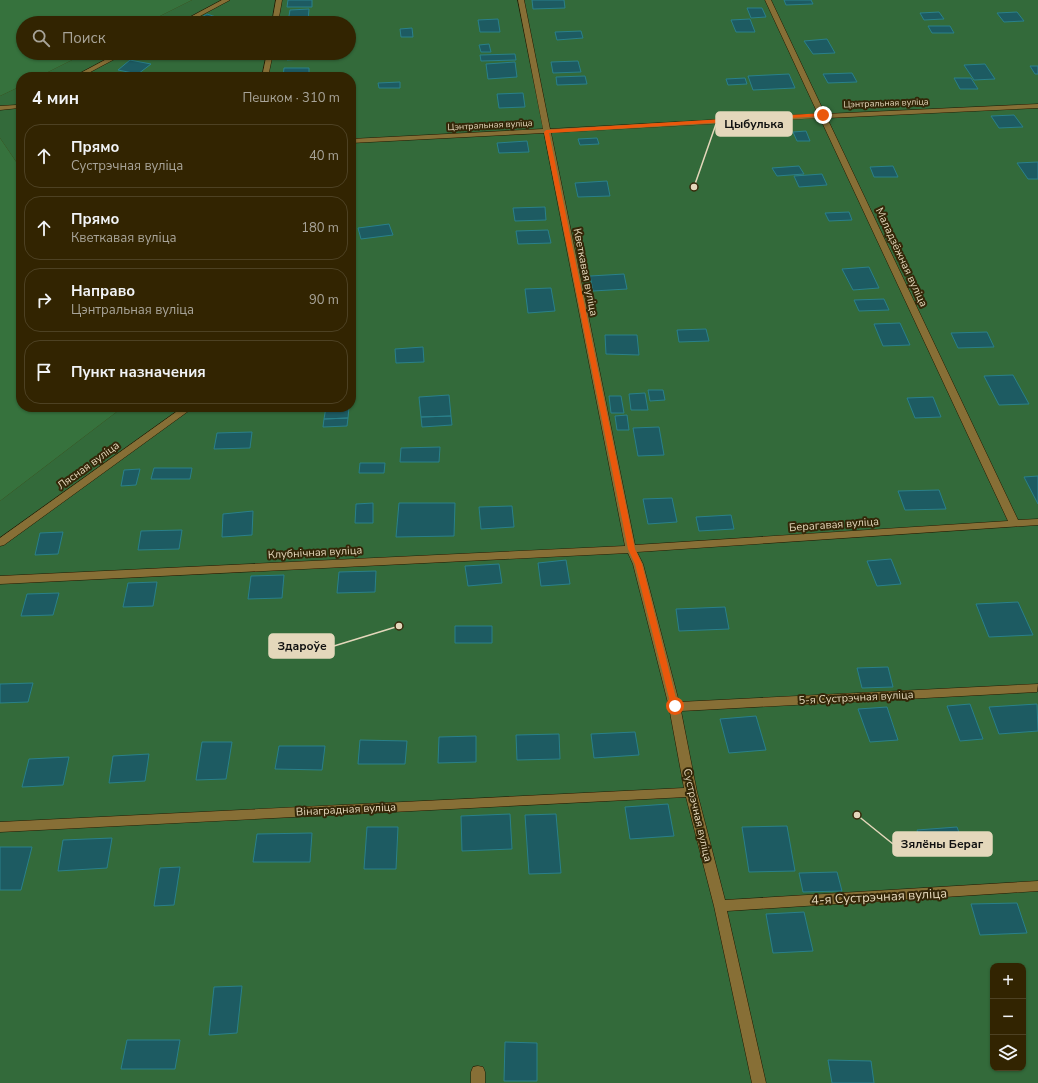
<!DOCTYPE html>
<html lang="ru">
<meta charset="utf-8">
<style>
:root{--surface:#322401;--page:#3a2c0b;--text:#f1f3f6;--muted:#a8a499;--line:#4d4123}
body{margin:0;font-family:"Nunito Sans",sans-serif;background:var(--page);color:var(--text)}
.controls{position:absolute;right:12px;bottom:12px;display:grid;overflow:hidden;border-radius:8px;box-shadow:0 1px 3px #0004}
.controls button{width:36px;height:36px;display:grid;place-items:center;padding:0;border:0;border-bottom:1px solid var(--line);background:var(--surface);color:var(--text);font:20px sans-serif}
.stop{position:absolute;width:12px;height:12px;margin:-9px;border:3px solid #ea580c;border-radius:50%;background:#fff}
.stop.end{background:#ea580c;border-color:#fff;box-shadow:0 1px 4px #0008}
.list{margin:0;padding:0;list-style:none}
h2{display:flex;justify-content:space-between;align-items:center;height:52px;margin:0;padding:0 16px;font-size:17px}
h2 small{font-size:13px;font-weight:400;color:var(--muted)}
.list li{display:grid;grid-template-columns:26px 1fr auto;gap:12px;align-items:center;box-sizing:border-box;height:64px;margin:0 8px 8px;padding:0 8px;border:1px solid var(--line);border-radius:16px}
.list b{display:block;font-size:15px;white-space:nowrap}
.list p{margin:0;font-size:13px;white-space:nowrap;color:var(--muted)}
.list em{font-size:13px;font-style:normal;color:var(--muted)}
.icon{flex:none;width:22px;height:22px;fill:none;stroke:currentColor;stroke-width:2;stroke-linecap:round;stroke-linejoin:round}
.map{position:relative;flex:none;width:1038px;height:1083px;overflow:hidden}
.search{position:absolute;background:var(--surface);box-shadow:0 1px 3px #0004;left:16px;top:16px;width:340px;height:44px;display:flex;align-items:center;gap:10px;box-sizing:border-box;padding:0 14px;border-radius:22px;color:var(--muted);font-size:15px}
.panel{position:absolute;background:var(--surface);box-shadow:0 1px 3px #0004;left:16px;top:72px;width:340px;height:340px;border-radius:16px}
.map>svg:first-child{display:block}
.green{fill:#336a3a;fill-rule:evenodd}
.forest{fill:#36723d}
.building{fill:#1d5b62;stroke:#2a808a}
.lines{fill:none;stroke-linecap:round;stroke-linejoin:round}
.lane-casing{stroke:#251900;stroke-width:1}
.lane{fill:#876f36;fill-rule:evenodd}
.route{fill:#ea580c}
.labels{text-anchor:middle;stroke-width:4;stroke-linejoin:round;paint-order:stroke}
.far-street-label{font-size:9px;fill:#e4d7bb;stroke:#342708}
.street-label{font-size:11px;fill:#e4d7bb;stroke:#342708}
.near-street-label{font-size:13px;fill:#e4d7bb;stroke:#342708}
.leader{fill:none;stroke:#e4d7bb;stroke-width:1.5}
.callout-dot{fill:#e4d7bb;stroke:#342708;stroke-width:1.5}
.callout{fill:#e4d7bb;stroke:#e4d7bb;stroke-width:1.5}
.callout-label{font-size:12px;text-anchor:middle;font-weight:bold;fill:#111}
</style>
<div class="map">
<svg width="1038" height="1083" viewBox="0 0 1038 1083">
<rect width="100%" height="100%" fill="#423001"/>
<!-- green -->
<path class="green" d="M192,0H1038V1083H0V501L123,407H351V77H38L86,53H349V23H146ZM993,966H1023V1068H993Z
M21,86V169L0,138V96Z"/>
<!-- forest -->
<path class="forest" d="M0,0H192L146,23H23V53H86L38,77H21V86L0,96Z
M0,138L21,169V407H123L0,501Z"/>
<!-- building -->
<path class="building" d="M288,0H312V7H287Z
M532,0H564L565,8L533,9Z
M784,0H811L813,4L786,5Z
M747,8H762L766,17L751,18Z
M309,9L308,21L288,22L290,10Z
M939,12L944,19L924,20L920,13Z
M1017,12L1024,21L1004,22L997,13Z
M207,14L219,18L209,23H191Z
M498,19L500,32H480L478,20Z
M750,19L755,32H736L731,20Z
M928,26H950L954,33H932Z
M412,28L413,37H401L400,29Z
M581,31L583,38L557,40L555,32Z
M827,39L835,53L813,54L804,41Z
M489,44L491,52H481L479,45Z
M287,53H317V58L287,60Z
M515,54L516,60L481,61L480,55Z
M130,60L151,64L138,74L118,70Z
M578,61L581,72L553,73L551,62Z
M515,62L517,77L488,79L486,64Z
M985,64L995,79L974,80L964,65Z
M1030,66H1038V74H1035Z
M284,68H309V76L283,77Z
M852,73L857,82L828,83L823,74Z
M90,74L125,75L124,77H89Z
M789,74L795,88L753,90L748,76Z
M585,76L587,84L557,85L556,77Z
M745,78L747,84L728,85L726,79Z
M954,78H971L978,89H960Z
M400,82V88H379L378,83Z
M523,93L525,107L499,108L497,94Z
M1014,115L1023,127L999,128L991,116Z
M806,131L810,141H797L793,132Z
M597,138L599,144L580,145L578,139Z
M527,141L529,152L499,153L497,143Z
M1038,162V179H1028L1017,163Z
M799,166L804,174L777,176L772,168Z
M893,166L898,177H874L870,167Z
M822,174L827,185L799,187L794,176Z
M607,181L610,196L578,197L575,183Z
M545,207L546,220L515,221L513,208Z
M849,212L852,220L829,221L825,213Z
M389,224L393,235L361,239L358,228Z
M548,230L551,243L518,244L516,231Z
M869,267L879,288L853,290L842,269Z
M624,274L627,289L593,291L590,276Z
M551,288L555,311L528,313L525,289Z
M884,299L889,310L859,311L854,300Z
M900,323L910,345L883,346L874,324Z
M706,329L709,341L679,342L677,330Z
M987,332L994,347L958,348L951,333Z
M605,335H637L639,355L606,354Z
M423,347L424,362L396,363L395,349Z
M1013,375L1029,404L999,405L984,376Z
M648,390H663L665,400L650,401Z
M645,393L648,410H631L629,394Z
M449,395L451,416L421,417L419,397Z
M609,396H621L624,413H611Z
M933,397L941,417L915,418L907,398Z
M326,407H349L348,418L324,419Z
M627,415L629,430H617L615,416Z
M451,416L452,425L422,427L421,417Z
M348,418L347,426L323,427L324,419Z
M659,427L664,455L638,456L633,428Z
M252,432L250,448L214,449L217,433Z
M440,447L439,462H400L401,448Z
M360,463H385L384,473H359Z
M154,468H192L190,479H151Z
M140,469L136,485L121,486L124,470Z
M1038,476V504L1024,477Z
M939,490L946,509L905,510L898,491Z
M672,498L677,522L648,524L643,499Z
M373,503V523H355L356,504Z
M399,503H455L454,536L396,537Z
M512,506L514,527L481,529L479,507Z
M253,511L252,535L222,537L223,514Z
M731,515L734,529L699,531L696,517Z
M182,530L179,549L138,550L141,531Z
M63,532L58,554L35,555L40,533Z
M891,559L901,584L877,586L867,561Z
M566,560L570,584L541,586L538,563Z
M499,564L502,583L468,586L465,566Z
M376,571L375,592L337,593L339,572Z
M284,575L282,598L248,599L251,576Z
M157,582L153,606L123,607L128,583Z
M59,593L53,615L21,616L27,594Z
M1018,602L1033,635L989,637L976,604Z
M725,607L729,629L679,631L676,609Z
M455,626H492V643H455Z
M888,667L893,687L862,688L857,668Z
M33,683L28,702L0,703V684Z
M970,704L983,739L960,741L947,706Z
M1037,704L1038,731L999,734L989,707Z
M887,707L898,740L870,742L858,709Z
M756,716L766,750L729,753L720,719Z
M635,732L639,755L594,758L591,734Z
M559,734L560,759L517,760L516,735Z
M476,736V762L438,763L439,737Z
M360,740L407,741L405,764H358Z
M202,742H232L226,779L196,780Z
M279,746H325L322,770L275,769Z
M149,754L145,781L109,783L113,756Z
M69,757L63,785L22,787L29,759Z
M668,804L674,836L630,839L625,807Z
M510,814L512,849L462,851L461,816Z
M556,814L561,873L529,874L525,815Z
M787,826L795,871L749,872L742,827Z
M367,827H398L396,869H364Z
M957,827L966,852L926,855L917,830Z
M312,833L310,862H253L257,834Z
M112,838L107,868L58,871L63,840Z
M0,847H32L21,890H0Z
M180,867L174,905L154,906L160,868Z
M837,872L842,891L803,892L799,873Z
M1017,903L1027,933L980,935L971,904Z
M804,912L813,951L773,953L766,914Z
M242,986L237,1033L209,1035L214,987Z
M127,1040H180L175,1069H121Z
M505,1042L537,1043V1081H504Z
M828,1060L871,1061L874,1083H832Z"/>
<g class="lines">
<!-- lane casing -->
<g class="lane-casing">
<path id="lane" d="M222,0H230L187,23H179Z
M276,0H282L278,23H272Z
M518,0H524L550,129L818,114L765,0H771L825,114L1038,104V108L827,118L1018,520L1038,519V525L637,552L643,564L679,702L1038,684L1037,692L681,711L697,792L725,900L1038,881V891L727,911L766,1083H752L714,906L686,797L0,832V822L684,788L669,707L633,564L628,553L0,584V576L625,546L544,133L351,143V139L543,129ZM820,118L1008,521L635,545L551,133Z
M118,53H126L81,77H73Z
M267,53H273L268,77H262Z
M21,103V108H19L0,110V106L16,105Z
M183,407H194L4,545L0,546V538Z
M478,1066L483,1067L485,1072V1083H471V1072L473,1067Z"/>
</g>
<!-- lane -->
<use href="#lane" class="lane"/>
</g>
<!-- route -->
<path class="route" d="M823,113L824,116L549,133L635,549L642,564L678,706L675,709L671,706L635,564L628,549L544,132L546,130Z"/>
<g class="labels">
<!-- far-street labels -->
<g class="far-street-label">
<text transform="translate(886 103) rotate(-2)" y="3">Цэнтральная вуліца</text>
<text transform="translate(490 125) rotate(-3)" y="3">Цэнтральная вуліца</text>
</g>
<!-- street labels -->
<g class="street-label">
<text transform="translate(902 257) rotate(65)" y="4">Маладзёжная вуліца</text>
<text transform="translate(586 272) rotate(79)" y="4">Кветкавая вуліца</text>
<text transform="translate(88 465) rotate(-36)" y="4">Лясная вуліца</text>
<text transform="translate(834 524) rotate(-4)" y="4">Берагавая вуліца</text>
<text transform="translate(315 552) rotate(-3)" y="4">Клубнічная вуліца</text>
<text transform="translate(856 697) rotate(-3)" y="4">5-я Сустрэчная вуліца</text>
<text transform="translate(346 809) rotate(-3)" y="4">Вінаградная вуліца</text>
<text transform="translate(698 815) rotate(77)" y="4">Сустрэчная вуліца</text>
</g>
<!-- near-street labels -->
<g class="near-street-label">
<text transform="translate(879 896) rotate(-3)" y="5">4-я Сустрэчная вуліца</text>
</g>
</g>
<!-- callouts -->
<path class="leader" d="M694 187L716 124M399 626L334 646M857 815L893 844"/>
<g class="callout-dot">
<circle cx="694" cy="187" r="4"/>
<circle cx="399" cy="626" r="4"/>
<circle cx="857" cy="815" r="4"/>
</g>
<g class="callout">
<rect x="716" y="112" width="76" height="24" rx="4"/>
<rect x="269" y="634" width="65" height="24" rx="4"/>
<rect x="893" y="832" width="99" height="24" rx="4"/>
</g>
<g class="callout-label">
<text x="754" y="128">Цыбулька</text>
<text x="302" y="650">Здароўе</text>
<text x="942" y="848">Зялёны Бераг</text>
</g>
</svg>
<div class="controls">
<button>+</button>
<button>−</button>
<button><svg class="icon" aria-label="layers" viewBox="0 0 24 24"><path d="M12 4l9 5-9 5-9-5zM3 14l9 5 9-5"/></svg></button>
</div>
<div class="stop" style="left:675px;top:706px"></div>
<div class="stop end" style="left:823px;top:115px"></div>
<div class="search"><svg class="icon" aria-label="search" viewBox="0 0 24 24"><circle cx="10" cy="10" r="6"/><path d="M15 15l6 6"/></svg>Поиск</div>
<section class="panel">
<h2>4 мин<small>Пешком · 310 m</small></h2>
<ul class="list">
<li><svg class="icon" aria-label="ahead" viewBox="0 0 24 24"><path d="M12 20V5M6 11l6-6 6 6"/></svg><div><b>Прямо</b><p>Сустрэчная вуліца</p></div><em>40 m</em></li>
<li><svg class="icon" aria-label="ahead" viewBox="0 0 24 24"><path d="M12 20V5M6 11l6-6 6 6"/></svg><div><b>Прямо</b><p>Кветкавая вуліца</p></div><em>180 m</em></li>
<li><svg class="icon" aria-label="right" viewBox="0 0 24 24"><path d="M7 20v-9h11M14 6l5 5-5 5"/></svg><div><b>Направо</b><p>Цэнтральная вуліца</p></div><em>90 m</em></li>
<li><svg class="icon" aria-label="arrive" viewBox="0 0 24 24"><path d="M6 21V4h12l-3 4 3 4H6"/></svg><div><b>Пункт назначения</b></div></li>
</ul>
</section>
</div>
